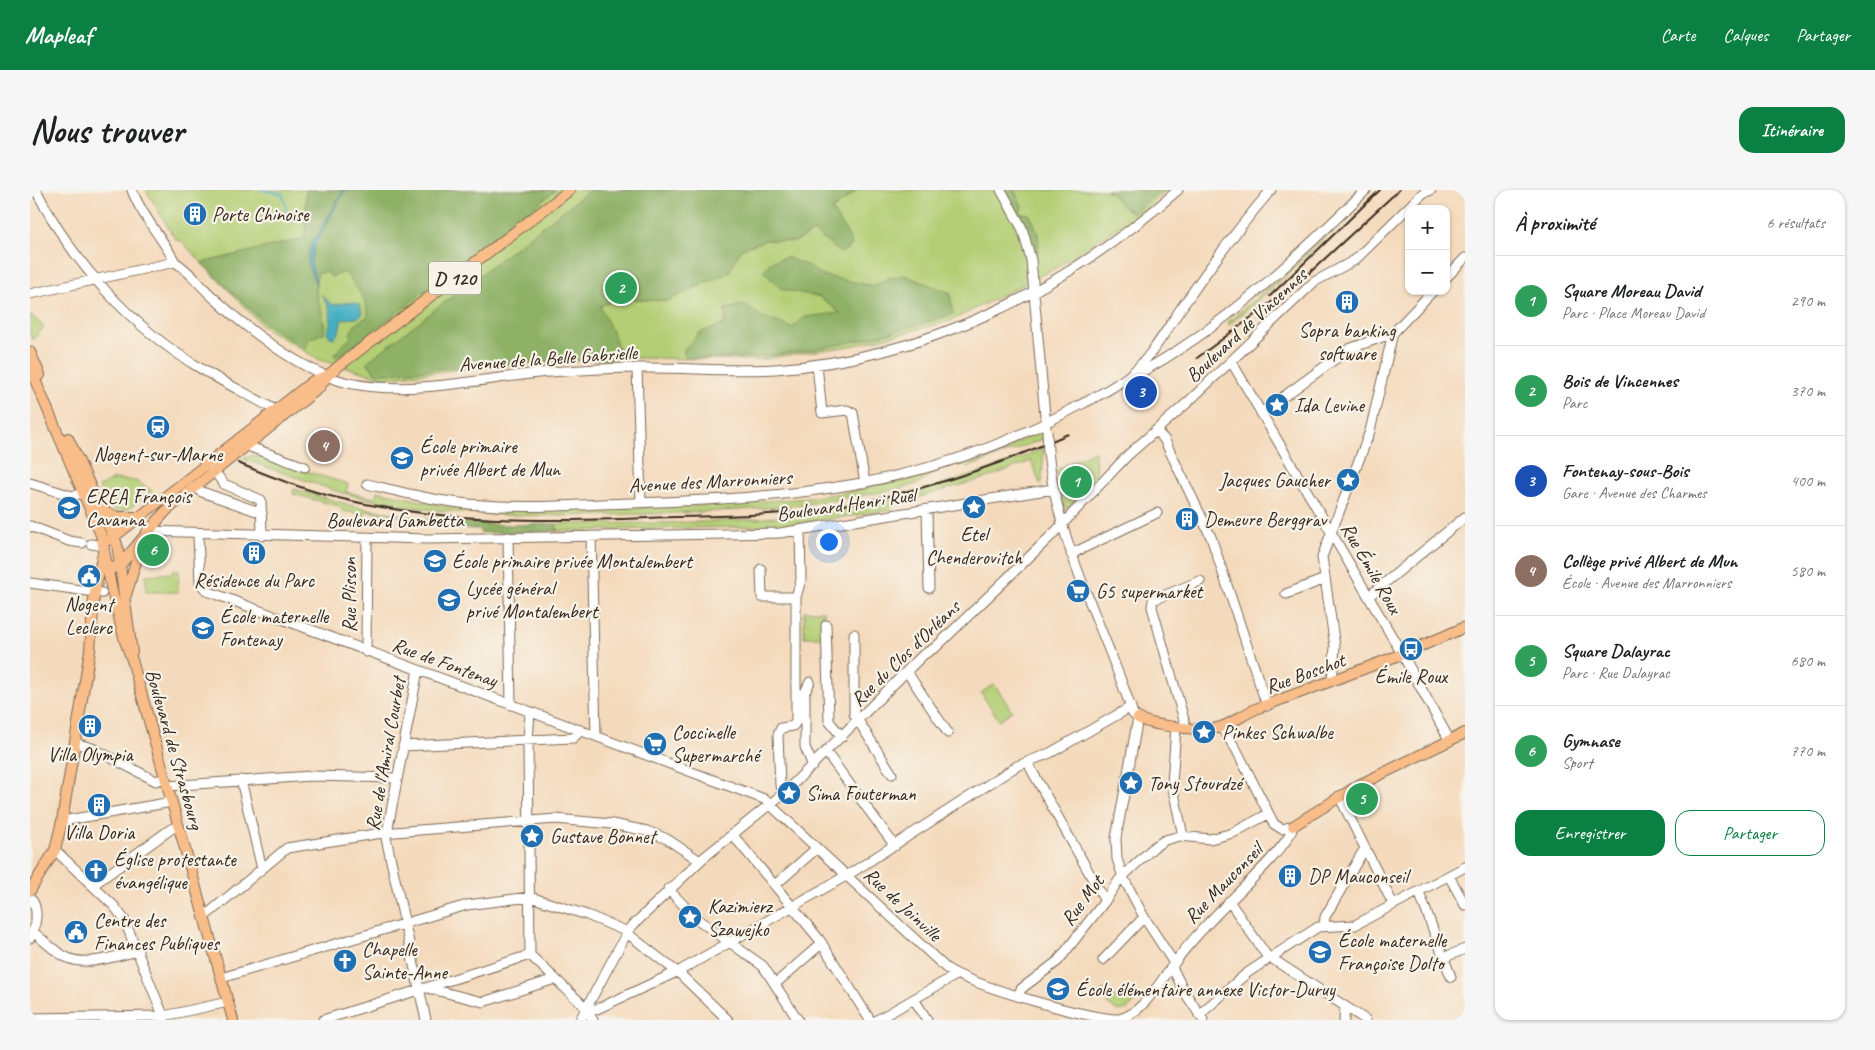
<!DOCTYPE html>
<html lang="fr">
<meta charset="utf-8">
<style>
:root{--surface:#fff;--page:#f6f6f6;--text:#202124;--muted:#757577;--line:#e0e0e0;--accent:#0b8043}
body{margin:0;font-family:Caveat,sans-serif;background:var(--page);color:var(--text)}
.controls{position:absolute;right:15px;top:15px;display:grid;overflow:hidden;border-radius:10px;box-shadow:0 1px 4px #0004}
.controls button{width:45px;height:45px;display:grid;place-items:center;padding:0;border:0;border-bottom:1px solid var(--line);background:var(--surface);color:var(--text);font:25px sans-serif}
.you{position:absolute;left:798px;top:351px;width:18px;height:18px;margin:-12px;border:4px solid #fff;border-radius:50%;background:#1a73e8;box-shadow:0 0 0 8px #1a73e833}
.badge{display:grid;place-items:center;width:32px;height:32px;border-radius:50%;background:var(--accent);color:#fff;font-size:16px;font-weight:700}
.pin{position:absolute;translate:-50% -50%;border:2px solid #fff;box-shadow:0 1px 5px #0006}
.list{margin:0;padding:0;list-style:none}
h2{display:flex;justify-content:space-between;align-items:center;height:65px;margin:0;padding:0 20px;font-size:21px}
h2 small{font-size:16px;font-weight:400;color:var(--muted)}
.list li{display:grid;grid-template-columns:32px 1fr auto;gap:15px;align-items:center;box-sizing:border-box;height:90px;padding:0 20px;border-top:1px solid var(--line)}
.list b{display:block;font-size:19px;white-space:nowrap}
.list p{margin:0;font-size:16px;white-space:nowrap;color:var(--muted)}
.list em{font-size:16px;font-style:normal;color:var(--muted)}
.actions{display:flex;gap:10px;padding:15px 20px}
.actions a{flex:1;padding:11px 0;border:1px solid var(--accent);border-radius:15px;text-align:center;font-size:18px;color:var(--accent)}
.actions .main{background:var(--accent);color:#fff}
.map{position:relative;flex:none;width:1435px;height:830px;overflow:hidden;border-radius:15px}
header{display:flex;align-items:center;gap:30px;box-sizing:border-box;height:70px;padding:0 25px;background:var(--accent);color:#fff}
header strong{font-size:24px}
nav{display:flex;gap:28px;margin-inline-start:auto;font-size:18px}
.intro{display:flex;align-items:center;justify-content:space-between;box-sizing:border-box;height:120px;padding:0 30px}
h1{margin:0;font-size:35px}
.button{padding:12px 22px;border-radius:15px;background:var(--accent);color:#fff;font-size:18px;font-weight:700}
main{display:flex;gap:30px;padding:0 30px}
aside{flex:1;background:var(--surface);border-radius:15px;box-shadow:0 1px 4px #0004}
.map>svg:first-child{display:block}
.green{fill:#b3ce74;stroke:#777c49}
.forest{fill:#8eb166;stroke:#646e42}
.water{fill:#44aec3;stroke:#406c70}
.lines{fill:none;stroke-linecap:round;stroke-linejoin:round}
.stream{stroke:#44aec3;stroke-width:2}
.minor-casing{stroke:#7c6855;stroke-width:11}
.major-casing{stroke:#7c6855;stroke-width:12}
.minor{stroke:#fff;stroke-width:9}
.major{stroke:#f8bd89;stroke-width:10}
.rail{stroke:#3b2a1e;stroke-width:2}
.minor-bridge-casing{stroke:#7c6855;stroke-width:11;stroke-linecap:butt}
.minor-bridge{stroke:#fff;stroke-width:9}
.labels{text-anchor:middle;stroke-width:4.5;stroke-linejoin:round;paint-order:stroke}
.shield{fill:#f7f3e8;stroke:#73665b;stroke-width:1}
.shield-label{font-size:19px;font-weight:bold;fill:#3b2a1e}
.poi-label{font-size:20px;fill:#3b2a1e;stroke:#f7f3e8;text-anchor:start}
.street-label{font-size:20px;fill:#3b2a1e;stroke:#f7f3e8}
</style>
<header>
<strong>Mapleaf</strong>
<nav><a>Carte</a><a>Calques</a><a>Partager</a></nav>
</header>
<div class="intro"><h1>Nous trouver</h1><a class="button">Itinéraire</a></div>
<main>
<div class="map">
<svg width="1435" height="830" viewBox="0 0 1435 830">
<rect width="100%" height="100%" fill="#f7f3e8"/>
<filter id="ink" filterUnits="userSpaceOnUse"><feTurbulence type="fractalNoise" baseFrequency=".02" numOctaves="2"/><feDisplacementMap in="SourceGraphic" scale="10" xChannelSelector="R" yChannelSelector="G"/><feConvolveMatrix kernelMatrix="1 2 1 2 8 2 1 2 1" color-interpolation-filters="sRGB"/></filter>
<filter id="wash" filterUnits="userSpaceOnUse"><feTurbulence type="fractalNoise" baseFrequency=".0096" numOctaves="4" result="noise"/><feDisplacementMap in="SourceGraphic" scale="20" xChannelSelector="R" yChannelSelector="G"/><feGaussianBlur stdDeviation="1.12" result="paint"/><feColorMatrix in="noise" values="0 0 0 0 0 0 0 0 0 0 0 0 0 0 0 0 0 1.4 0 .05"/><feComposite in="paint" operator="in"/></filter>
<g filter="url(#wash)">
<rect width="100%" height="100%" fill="#f4dabc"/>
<!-- green -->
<path class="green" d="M116,0H1137L1120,16L1024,79L920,131L821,156L726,170L606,168L457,176L354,188L290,170L234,137L151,51L145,49Z
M1327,15L1257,85L1199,135L1198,132L1252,86Z
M0,124L14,137L3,150L0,144Z
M1012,241L1013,249L937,278L936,276L976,262V257Z
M1014,258L1012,290L1010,294L1001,271L959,287L861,315L862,320L750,336L528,341L525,334C591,333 659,334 725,329C825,320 922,298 1014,258Z
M1065,261L1066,289L1038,318L1034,317L1026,280Z
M223,265L318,294L316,302L345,308L347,301L418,317L467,320L651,317L778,308L818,302L896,283L901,285C886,299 855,301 834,305C760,319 686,322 611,324C528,327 447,327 365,315V311L357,310L356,313L312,303L213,269Z
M84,289L106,291L122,301L99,319L86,322L80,316L69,297Z
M264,299L327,317L412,332L336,321L335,325L313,321L308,316L263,304Z
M149,379L148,402H116V385L143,383V380Z
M774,421H794V447H774Z
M964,494L982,521L969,530L951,503Z
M1339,597L1345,609L1321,621L1317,614L1318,610Z
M1074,799L1088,810L1094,805L1104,804L1109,808L1098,819L1088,821L1077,814L1079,810L1075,807L1072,810L1066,807Z"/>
<!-- forest -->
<path class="forest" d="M276,0H526L325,155L306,167L304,164L322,146L320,143L326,134L338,126C338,112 324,92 314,82L301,87L297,82L288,83C280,108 297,120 294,143L279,149L275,159L236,134L171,73L275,48Z
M560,0H827L802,20L816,41L822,55L811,63L784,42L764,52L736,50L711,59L699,82L637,111L598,109L583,111L570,116L585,148L591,168L461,174L346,184L337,172Z
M974,0H984L992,16L990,24H999C1009,41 1012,52 1004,71Z
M1076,0H1131L1104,23C1086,16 1090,9 1076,0Z
M756,67L778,76L791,85L843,96L859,88L874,85L920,103L923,124C858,145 793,161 725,167C702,169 679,167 656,168L653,161L669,143L695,134V119L715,115L731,126L762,138L775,127L810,123L790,107L751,99L733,81L741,72Z
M425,332L474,335L525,334L528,341L450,343V339L425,338Z"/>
<!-- water -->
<path class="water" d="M313,0H315L284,56L281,72L287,98L279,78L278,68L282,51L287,47Z
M291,104L302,115C314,114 332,106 332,125L326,128L312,129L309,142L304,148L300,147L297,142C304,127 300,117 291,104Z"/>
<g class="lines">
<!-- stream -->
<path class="stream" d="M232,0L252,4L256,15L255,27L264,32"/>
</g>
</g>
<g filter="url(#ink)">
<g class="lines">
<!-- minor casing -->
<g class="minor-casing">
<path id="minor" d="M6,0C42,72 101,137 170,178C196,194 224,207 250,223
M102,0C112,27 132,47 145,72C160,81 171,97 185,109C216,138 262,173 302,188C364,211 455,187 520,182C549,180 578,178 608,178C653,177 699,182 745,179C897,168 1035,100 1148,0
M971,0L992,38L1001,70L1016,237
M1416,88L1435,68
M0,104L145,72
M1201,171L1375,469L1420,551
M787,175L792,223L817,220L823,223L835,293
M607,178L611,312
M1106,185C1194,138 1265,69 1336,0
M1231,223L1319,159L1363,143
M1126,241L1134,249L1181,347L1237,516
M212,254L275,277
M1018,261C1027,355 1074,436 1103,524L1108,528L1086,648L1087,669L1093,687L1114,727L1144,773
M177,272L194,294L231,310L232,346
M0,293L42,306L53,303
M337,294C375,303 413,313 453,315C502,319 553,314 602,313C759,308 893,298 1035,223C1057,211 1082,200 1101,184C1124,165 1139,134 1157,110C1183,72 1211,35 1241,0
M165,297L172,302L232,323
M897,320L899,398
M0,336L39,351L52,353
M117,341L398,349L750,343L1023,299
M168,345L170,393L177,401L734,609L916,778C941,795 1061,830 1089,829C1114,824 1134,785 1149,767C1159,753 1172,740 1184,727C1199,711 1262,654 1263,636
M561,346L566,546
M478,347L481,515
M61,354L74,356
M1041,364L1127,323
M731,379L732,407H766V532L763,536L751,538L748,545L750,595L755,602
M0,393L72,403
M1256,404L1295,389
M1339,406L1435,327
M766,407L771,390L770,340
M796,435L799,531L812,547
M824,444V524L862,584
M336,462L337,349
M388,480L356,648L396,830
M877,482L918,543
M1302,491L1305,457L1292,367L1340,241L1363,143L1403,101
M780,492L775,502V557L783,576
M500,523L498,550L500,765L553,815L563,830
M1146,537L1142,594L1153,646
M1156,537L1122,417L1123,410L1170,391
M1191,537L1206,559L1244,634L1252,639L1263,636
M45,553L62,558L126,591L135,588
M373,556L543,548L551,540
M796,562L865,656
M999,573L1001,579L1075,711
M211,590L232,679
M137,596L281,586L366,588
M1309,606L1363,714
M32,631L142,612
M702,644L789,749L840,830
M25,660L84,716L94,729L135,830
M1419,686L1435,715
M63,695L141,639L148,636
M745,695L787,658
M638,699L667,729L733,776L768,830
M1389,702L1421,787
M0,708C10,718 6,736 0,748
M1199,711L1239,769
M174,727L257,658L352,643L526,629L582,634L617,641L637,649L670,671
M1294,736L1295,727L1332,663L1335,660
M3,742C14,750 25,763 38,768C58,777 88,765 108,761
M1415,767L1435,759
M1241,768L1336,830
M1073,770L1114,727
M1142,777L1154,801L1173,830
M191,788L437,715L500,707L557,725L593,740L651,785L698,830
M745,794L792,753
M397,798L453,812L525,789
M988,806L991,799L1028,771L1075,711L1089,690L1124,657L1135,650L1150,646L1180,649L1203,643L1238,624
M884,809L897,830
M556,818L567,819L651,780L821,683L987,576L1020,563L1101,517
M1169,825L1217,783L1288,737L1325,735L1435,677
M0,828L134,826L198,812
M293,830L500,765
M550,830L599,739L672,669L755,602L893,465L906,457L1024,343L1098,265L1157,213L1284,92L1325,70L1393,3L1401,0
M847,830L926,785
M1314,830L1315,816"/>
</g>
<!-- major casing -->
<g class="major-casing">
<path id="major" d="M0,162L10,185
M0,178L71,345L82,401L95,451L102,470L203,830
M38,248L87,354L102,462
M72,320L87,327H108
M80,350L283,191L297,186
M79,380L91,374L135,322L156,304L289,198L297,186L310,175L540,0
M96,405L112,352
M1108,528C1121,536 1176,542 1191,537C1203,533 1215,523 1228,518C1298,492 1367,468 1435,437
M1263,636L1329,595L1435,543
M0,701L25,660L32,631L60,460L64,407L73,362"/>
</g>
<!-- minor -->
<use href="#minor" class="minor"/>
<!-- major -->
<use href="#major" class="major"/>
<!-- rail -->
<path class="rail" d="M1240,106L1350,0
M1167,168L1275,87L1369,0
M208,273C239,286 271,299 304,307C408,333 513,332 619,328C675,326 733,327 789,319C875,307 959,280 1038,244"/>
<!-- minor-bridge casing -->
<g class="minor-bridge-casing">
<path id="minor-bridge" d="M1017,241L1018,261"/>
</g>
<!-- minor-bridge -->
<use href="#minor-bridge" class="minor-bridge"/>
</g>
</g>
<!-- icons -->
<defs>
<g id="building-disc" transform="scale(1.25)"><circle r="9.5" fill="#1f6fb2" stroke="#f7f3e8"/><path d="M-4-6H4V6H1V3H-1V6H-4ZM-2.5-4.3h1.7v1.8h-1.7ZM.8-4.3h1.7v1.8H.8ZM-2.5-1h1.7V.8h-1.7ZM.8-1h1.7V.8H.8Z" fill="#fff"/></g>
<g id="sight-disc" transform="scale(1.25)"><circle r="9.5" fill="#1f6fb2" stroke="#f7f3e8"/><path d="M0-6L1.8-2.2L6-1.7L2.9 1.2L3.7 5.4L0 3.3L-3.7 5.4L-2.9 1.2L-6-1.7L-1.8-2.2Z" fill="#fff"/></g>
<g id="station-disc" transform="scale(1.25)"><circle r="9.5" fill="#1f6fb2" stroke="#f7f3e8"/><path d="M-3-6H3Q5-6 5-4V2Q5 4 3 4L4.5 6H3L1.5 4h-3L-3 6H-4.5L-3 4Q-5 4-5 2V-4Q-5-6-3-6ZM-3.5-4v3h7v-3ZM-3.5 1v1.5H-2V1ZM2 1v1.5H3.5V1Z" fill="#fff"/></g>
<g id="school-disc" transform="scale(1.25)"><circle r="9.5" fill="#1f6fb2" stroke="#f7f3e8"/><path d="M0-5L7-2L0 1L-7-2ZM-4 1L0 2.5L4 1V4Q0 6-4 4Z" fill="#fff"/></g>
<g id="civic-disc" transform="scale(1.25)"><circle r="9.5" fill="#1f6fb2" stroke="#f7f3e8"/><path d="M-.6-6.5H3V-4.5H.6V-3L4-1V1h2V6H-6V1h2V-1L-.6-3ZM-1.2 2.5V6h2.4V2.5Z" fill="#fff"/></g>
<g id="supermarket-disc" transform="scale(1.25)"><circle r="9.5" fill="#1f6fb2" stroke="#f7f3e8"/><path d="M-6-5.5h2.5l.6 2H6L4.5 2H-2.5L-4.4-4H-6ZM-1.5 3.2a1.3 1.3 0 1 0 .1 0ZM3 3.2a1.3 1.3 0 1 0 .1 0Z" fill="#fff"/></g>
<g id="bus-disc" transform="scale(1.25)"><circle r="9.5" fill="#1f6fb2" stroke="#f7f3e8"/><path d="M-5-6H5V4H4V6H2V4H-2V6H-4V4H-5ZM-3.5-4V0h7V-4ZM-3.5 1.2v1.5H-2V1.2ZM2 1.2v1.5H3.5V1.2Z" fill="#fff"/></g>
<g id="church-disc" transform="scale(1.25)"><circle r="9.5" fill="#1f6fb2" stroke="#f7f3e8"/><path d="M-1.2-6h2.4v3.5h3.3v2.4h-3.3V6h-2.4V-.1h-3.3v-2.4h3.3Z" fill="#fff"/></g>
</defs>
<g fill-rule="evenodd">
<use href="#building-disc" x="165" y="24"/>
<use href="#building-disc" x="1317" y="112"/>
<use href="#sight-disc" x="1247" y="215"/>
<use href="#station-disc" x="128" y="237"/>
<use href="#school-disc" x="372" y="268"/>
<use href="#sight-disc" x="1318" y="290"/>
<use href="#sight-disc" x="944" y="317"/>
<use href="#school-disc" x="39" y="318"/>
<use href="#building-disc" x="1157" y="329"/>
<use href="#building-disc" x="224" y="363"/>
<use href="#school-disc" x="405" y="371"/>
<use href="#civic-disc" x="59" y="386"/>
<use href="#supermarket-disc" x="1048" y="401"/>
<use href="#school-disc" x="419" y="410"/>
<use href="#school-disc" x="173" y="438"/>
<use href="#bus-disc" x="1381" y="459"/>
<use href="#building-disc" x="60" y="536"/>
<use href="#sight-disc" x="1174" y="542"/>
<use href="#supermarket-disc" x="625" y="554"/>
<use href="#sight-disc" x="1101" y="593"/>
<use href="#sight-disc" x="759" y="603"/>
<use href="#building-disc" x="69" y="615"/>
<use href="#sight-disc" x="502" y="646"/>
<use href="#church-disc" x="66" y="681"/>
<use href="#building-disc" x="1260" y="686"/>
<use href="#sight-disc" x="660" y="727"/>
<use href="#civic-disc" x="46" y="742"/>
<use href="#school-disc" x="1290" y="762"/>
<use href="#church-disc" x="315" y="771"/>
<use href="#school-disc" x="1028" y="799"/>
</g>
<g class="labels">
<!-- shield labels -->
<rect class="shield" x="399" y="71.5" width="52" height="33" rx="4"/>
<g class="shield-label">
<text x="425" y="95">D 120</text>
</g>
<!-- poi labels -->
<g class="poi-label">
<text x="182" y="31">Porte Chinoise</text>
<text x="1317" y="147" text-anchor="middle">Sopra banking<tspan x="1317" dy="23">software</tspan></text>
<text x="1264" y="222">Ida Levine</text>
<text x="390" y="263">École primaire<tspan x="390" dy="23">privée Albert de Mun</tspan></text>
<text x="128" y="271" text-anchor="middle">Nogent-sur-Marne</text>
<text x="1300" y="297" text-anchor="end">Jacques Gaucher</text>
<text x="56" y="313">EREA François<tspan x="56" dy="23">Cavanna</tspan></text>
<text x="1174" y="336">Demeure Berggrav</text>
<text x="944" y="351" text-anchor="middle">Etel<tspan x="944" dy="23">Chenderovitch</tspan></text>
<text x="422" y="378">École primaire privée Montalembert</text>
<text x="224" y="397" text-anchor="middle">Résidence du Parc</text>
<text x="436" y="405">Lycée général<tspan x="436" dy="23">privé Montalembert</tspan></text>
<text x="1066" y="408">G5 supermarket</text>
<text x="59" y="421" text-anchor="middle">Nogent<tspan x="59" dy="23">Leclerc</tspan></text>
<text x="190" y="433">École maternelle<tspan x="190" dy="23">Fontenay</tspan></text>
<text x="1381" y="493" text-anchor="middle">Émile Roux</text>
<text x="642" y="549">Coccinelle<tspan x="642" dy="23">Supermarché</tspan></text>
<text x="1192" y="549">Pinkes Schwalbe</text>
<text x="60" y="571" text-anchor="middle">Villa Olympia</text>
<text x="1118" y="600">Tony Stourdzé</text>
<text x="776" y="610">Sima Fouterman</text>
<text x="69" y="649" text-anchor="middle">Villa Doria</text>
<text x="520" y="653">Gustave Bonnet</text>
<text x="84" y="676">Église protestante<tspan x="84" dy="23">évangélique</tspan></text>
<text x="1278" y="693">DP Mauconseil</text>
<text x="678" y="723">Kazimierz<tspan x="678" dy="23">Szawejko</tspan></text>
<text x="64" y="737">Centre des<tspan x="64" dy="23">Finances Publiques</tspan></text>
<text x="1308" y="757">École maternelle<tspan x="1308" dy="23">Françoise Dolto</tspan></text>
<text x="332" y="766">Chapelle<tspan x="332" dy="23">Sainte-Anne</tspan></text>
<text x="1046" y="806">École élémentaire annexe Victor-Duruy</text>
</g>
<!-- street labels -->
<g class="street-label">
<text transform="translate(1216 135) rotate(-43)" y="7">Boulevard de Vincennes</text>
<text transform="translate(518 168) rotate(-4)" y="7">Avenue de la Belle Gabrielle</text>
<text transform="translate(680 291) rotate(-3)" y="7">Avenue des Marronniers</text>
<text transform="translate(816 314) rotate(-8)" y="7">Boulevard Henri Ruel</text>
<text x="365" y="337">Boulevard Gambetta</text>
<text transform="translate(1342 378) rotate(60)" y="7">Rue Émile Roux</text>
<text transform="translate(319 405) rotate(-90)" y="7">Rue Plisson</text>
<text transform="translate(875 463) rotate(-44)" y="7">Rue du Clos d'Orléans</text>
<text transform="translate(415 472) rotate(20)" y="7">Rue de Fontenay</text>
<text transform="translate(1275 483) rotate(-20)" y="7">Rue Boschot</text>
<text transform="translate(145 559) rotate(74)" y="7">Boulevard de Strasbourg</text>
<text transform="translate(355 564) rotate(-80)" y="7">Rue de l'Amiral Courbet</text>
<text transform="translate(1193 693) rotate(-46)" y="7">Rue Mauconseil</text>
<text transform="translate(1052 710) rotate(-53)" y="7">Rue Mot</text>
<text transform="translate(873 714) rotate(43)" y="7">Rue de Joinville</text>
</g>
</g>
</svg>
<div class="controls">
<button>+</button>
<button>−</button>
</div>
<div class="you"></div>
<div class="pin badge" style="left:1046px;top:292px;background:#2e9e5b">1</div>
<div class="pin badge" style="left:591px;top:98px;background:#2e9e5b">2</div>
<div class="pin badge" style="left:1111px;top:202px;background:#1a4fb4">3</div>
<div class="pin badge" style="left:294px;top:256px;background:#8d6e63">4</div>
<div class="pin badge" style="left:1332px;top:609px;background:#2e9e5b">5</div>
<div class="pin badge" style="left:123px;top:360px;background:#2e9e5b">6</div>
</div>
<aside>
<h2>À proximité<small>6 résultats</small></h2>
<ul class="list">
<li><span class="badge" style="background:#2e9e5b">1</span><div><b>Square Moreau David</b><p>Parc · Place Moreau David</p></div><em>290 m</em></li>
<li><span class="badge" style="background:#2e9e5b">2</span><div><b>Bois de Vincennes</b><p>Parc</p></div><em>370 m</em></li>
<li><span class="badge" style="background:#1a4fb4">3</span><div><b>Fontenay-sous-Bois</b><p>Gare · Avenue des Charmes</p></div><em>400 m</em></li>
<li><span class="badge" style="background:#8d6e63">4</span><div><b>Collège privé Albert de Mun</b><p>École · Avenue des Marronniers</p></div><em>580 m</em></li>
<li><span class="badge" style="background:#2e9e5b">5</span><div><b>Square Dalayrac</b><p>Parc · Rue Dalayrac</p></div><em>680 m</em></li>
<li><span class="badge" style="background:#2e9e5b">6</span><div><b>Gymnase</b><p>Sport</p></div><em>770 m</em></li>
</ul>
<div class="actions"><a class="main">Enregistrer</a><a>Partager</a></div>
</aside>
</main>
